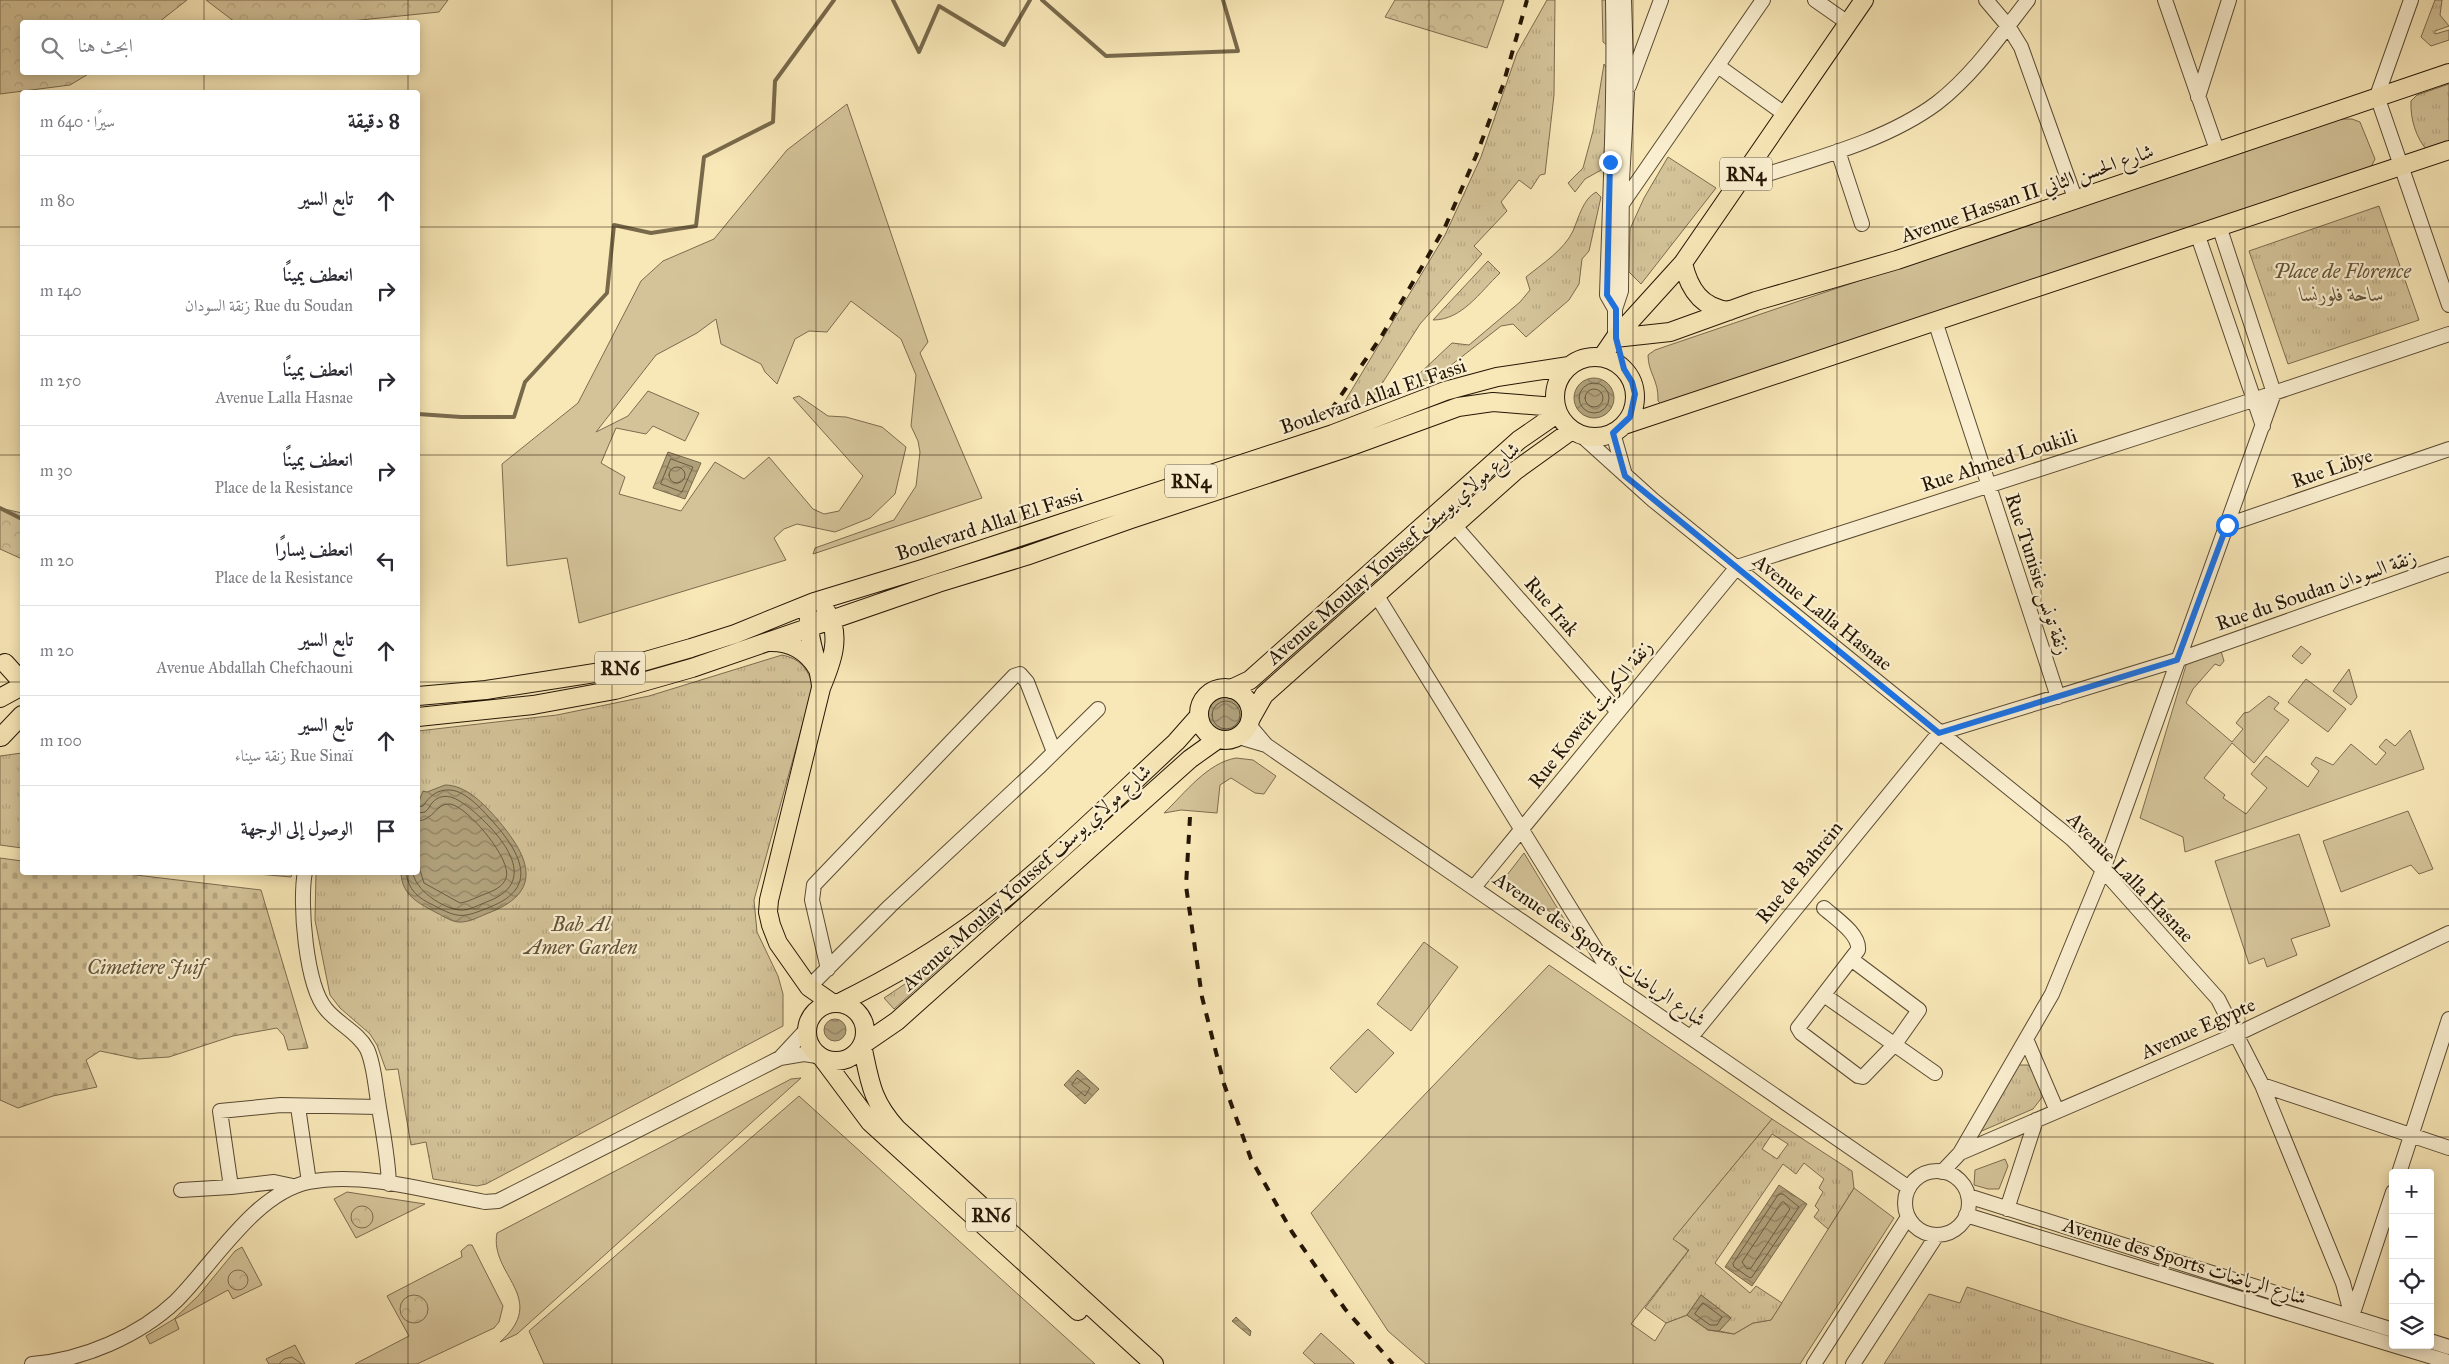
<!DOCTYPE html>
<html lang="ar">
<meta charset="utf-8">
<style>
:root{--surface:#fff;--page:#f7f7f7;--text:#2b2b33;--muted:#7c7c81;--line:#e1e1e2}
body{margin:0;font-family:"IM FELL Great Primer",Amiri,serif;background:var(--page);color:var(--text);direction:rtl}
.controls{position:absolute;right:15px;bottom:15px;display:grid;overflow:hidden;border-radius:5px;box-shadow:0 2px 12px #0003}
.controls button{width:45px;height:45px;display:grid;place-items:center;padding:0;border:0;border-bottom:1px solid var(--line);background:var(--surface);color:var(--text);font:25px sans-serif}
.stop{position:absolute;width:15px;height:15px;margin:-11px;border:4px solid #1a73e8;border-radius:50%;background:#fff}
.stop.end{background:#1a73e8;border-color:#fff;box-shadow:0 1px 5px #0008}
.list{margin:0;padding:0;list-style:none}
h2{display:flex;justify-content:space-between;align-items:center;height:65px;margin:0;padding:0 20px;font-size:21px}
h2 small{font-size:16px;font-weight:400;color:var(--muted)}
.list li{display:grid;grid-template-columns:32px 1fr auto;gap:15px;align-items:center;box-sizing:border-box;height:90px;padding:0 20px;border-top:1px solid var(--line)}
.list b{display:block;font-size:19px;white-space:nowrap}
.list p{margin:0;font-size:16px;white-space:nowrap;color:var(--muted)}
.list em{font-size:16px;font-style:normal;color:var(--muted)}
.icon{flex:none;width:28px;height:28px;fill:none;stroke:currentColor;stroke-width:2;stroke-linecap:round;stroke-linejoin:round}
.map{position:relative;flex:none;width:2449px;height:1364px;overflow:hidden;direction:ltr}
.search{position:absolute;background:var(--surface);box-shadow:0 2px 12px #0003;left:20px;top:20px;width:400px;height:55px;display:flex;align-items:center;gap:12px;box-sizing:border-box;padding:0 18px;border-radius:5px;color:var(--muted);font-size:19px}
.panel{position:absolute;background:var(--surface);box-shadow:0 2px 12px #0003;left:20px;top:90px;width:400px;height:785px;border-radius:5px;direction:rtl}
.map>svg:first-child{display:block}
.green{fill:#d4c399;stroke:#7c6c4f}
.forest{fill:url(#forest-crowns);stroke:#7c6c4f}
.cemetery{fill:url(#cemetery-stones);stroke:#7c6c4f}
.park{fill:url(#park-tufts);stroke:#7c6c4f;fill-rule:evenodd}
.water{fill:url(#water-waves);stroke:#78694b}
.lines{fill:none;stroke-linecap:round;stroke-linejoin:round}
.shore{stroke:#6a5b40;stroke-width:1}
.stream{stroke:#78694b;stroke-width:4}
.minor-casing{stroke:#5a4a32;stroke-width:16}
.major-casing{stroke:#251605;stroke-width:20}
.minor{stroke:#faefd0;stroke-width:14}
.major{stroke:#f8e7b7;stroke-width:18}
.rail{stroke:#251605;stroke-width:4;stroke-dasharray:9 9;stroke-linecap:butt}
.route{stroke:#1a73e8;stroke-width:6}
.grid{fill:none;stroke:#251605;stroke-width:1;stroke-opacity:0.55}
.labels{text-anchor:middle;stroke-width:4.5;stroke-linejoin:round;paint-order:stroke}
.shield{fill:#faefd0;stroke:#655742;stroke-width:1}
.shield-label{font-size:19px;font-weight:bold;fill:#251605}
.street-label{font-size:20px;fill:#251605;stroke:#faefd0}
.park-label{font-size:20px;font-style:italic;fill:#625339;stroke:#faefd0}
</style>
<div class="map">
<svg width="2449" height="1364" viewBox="0 0 2449 1364">
<defs>
<pattern id="forest-crowns" width="20" height="18" patternUnits="userSpaceOnUse" patternTransform="scale(1.25)"><rect width="20" height="18" fill="#d4c399"/><path d="M2 6a3 3 0 1 1 6 0M12 15a3 3 0 1 1 6 0" fill="none" stroke="#b6a782"/></pattern>
<pattern id="cemetery-stones" width="16" height="16" patternUnits="userSpaceOnUse" patternTransform="scale(1.25)"><rect width="16" height="16" fill="#d4c399"/><path d="M2 7V4a2 2 0 0 1 4 0v3zM10 15v-3a2 2 0 0 1 4 0v3z" fill="#b6a782"/></pattern>
<pattern id="park-tufts" width="24" height="20" patternUnits="userSpaceOnUse" patternTransform="scale(1.25)"><rect width="24" height="20" fill="#d4c399"/><path d="M3 7l-1-3M5 7V3M7 7l1-3M15 17l-1-3M17 17v-4M19 17l1-3" fill="none" stroke="#b6a782"/></pattern>
<pattern id="water-waves" width="16" height="10" patternUnits="userSpaceOnUse" patternTransform="scale(1.25)"><rect width="16" height="10" fill="#b0a07a"/><path d="M0 5q4-4 8 0t8 0" fill="none" stroke="#8f8162"/></pattern>
</defs>
<rect width="100%" height="100%" fill="#f8e7b7"/>
<filter id="stains"><feTurbulence type="fractalNoise" baseFrequency=".004" numOctaves="4"/><feColorMatrix values="0 0 0 0 .2 0 0 0 0 .09 0 0 0 0 .02 0 0 0 .5 -.17"/></filter>
<radialGradient id="worn" r=".72"><stop offset=".6" stop-color="#630" stop-opacity="0"/><stop offset="1" stop-color="#630" stop-opacity=".3"/></radialGradient>
<!-- green -->
<path class="green" d="M847,104L928,342L920,353L982,498L813,554L815,548L894,520L916,486L920,452L918,441L911,426L916,375L901,339L851,301L827,332L809,331L795,339L777,384L765,372L761,364L721,344L716,319L697,333L656,355L596,432L628,416L648,391L699,413L685,441L653,426L646,434L616,428L601,463L625,477L619,494L681,511L715,462L744,479L769,457L813,509L824,514L839,511L863,476L793,398L799,396L828,416L846,417L882,427L906,447L895,494L870,518L835,532L797,524L784,529L774,538L786,560L579,623L567,558L507,566L502,464L578,403L641,281L663,261L714,239L787,150Z
M2335,119H2352L2360,122L2375,159L2370,169L1664,407L1658,401C1659,380 1648,373 1648,355L1655,350Z
M2301,646L2311,654L2302,664L2292,656Z
M2221,651L2224,661L2220,666L2215,664L2193,689L2186,703L2232,742L2243,729L2236,723L2244,713L2249,712L2269,696L2279,703L2274,709L2289,720L2254,763L2232,743L2204,778L2225,795L2223,798L2246,814L2267,788L2251,774L2266,756L2308,787L2319,771L2311,764L2316,757L2333,765L2351,744L2376,765L2386,753L2379,747L2386,739L2395,746L2410,730L2424,769L2185,852L2183,837L2140,818L2187,662Z
M2349,669L2357,697L2351,705L2333,691Z
M2306,679L2346,709L2328,732L2288,702Z
M1236,758L1253,760L1276,776L1264,794L1255,793L1231,778L1220,785L1217,813L1181,810L1164,813C1185,793 1207,763 1236,758Z
M2408,811L2433,869L2419,874L2411,865L2341,892L2323,841Z
M2299,834L2330,926L2291,939L2297,955L2267,967L2264,958L2249,964L2215,861Z
M1524,853L1567,924L1504,879Z
M1424,942L1458,967L1411,1031L1377,1004Z
M1549,965L1772,1119L1674,1238L1688,1251L1631,1324L1655,1341L1666,1323L1687,1315L1708,1330L1734,1334L1753,1323L1771,1320L1854,1188L1894,1218L1800,1364H1426L1388,1331L1311,1213Z
M1368,1029L1394,1053L1356,1093L1330,1068Z
M801,1078L517,1334L500,1342C550,1298 489,1275 497,1233L791,1079Z
M799,1096L1095,1364H544L529,1331Z
M2005,1159L2008,1166L1999,1189H1988L1974,1185L1975,1170Z
M347,1192L425,1204L356,1238L334,1199Z
M468,1245H472L503,1306L499,1322L494,1328L417,1364H355L409,1336L387,1296L462,1257L461,1251Z
M242,1247L262,1285L233,1299L228,1290L175,1319L179,1329L150,1344L146,1336L174,1319L198,1296L235,1251Z
M1321,1333L1354,1363V1364H1315L1303,1353Z
M295,1345L305,1364H269L266,1359Z"/>
<!-- forest -->
<path class="forest" d="M0,0H187L159,22H22V72L90,73L70,85L0,94Z
M206,0H448L439,12L341,22H235Z
M1395,0H1504L1487,48L1385,17Z
M0,508L22,513V559L0,549Z
M351 1217a11 11 0 1 1 22 0a11 11 0 1 1-22 0Z
M228 1280a10 10 0 1 1 20 0a10 10 0 1 1-20 0Z
M400 1309a14 14 0 1 1 28 0a14 14 0 1 1-28 0Z
M292,1357L302,1364H279L284,1359Z"/>
<!-- cemetery -->
<path class="cemetery" d="M0,858L22,861V872L119,873L261,890L308,1048L288,1050L284,1036L277,1028L233,1036L169,1057L138,1059L100,1051L86,1060L97,1087L53,1096L18,1108L0,1100Z"/>
<!-- park -->
<path class="park" d="M1547,0H1555L1554,95L1545,174L1540,175L1531,189L1519,180L1501,202L1507,211L1474,246L1482,254L1420,324L1369,404L1336,416L1445,235L1481,157L1517,53Z
M1602,0H1608L1612,49L1603,42Z
M2435,0H2442L2440,15L2449,26L2435,31V34L2449,30V40L2431,46L2421,37Z
M1604,64L1609,73L1603,169L1585,179L1575,192L1568,183L1583,168L1593,131Z
M2449,84V148L2428,151C2416,139 2410,118 2411,101L2417,95Z
M1668,157L1716,188L1641,284L1629,272L1630,229L1644,198Z
M1596,192L1601,197L1589,251L1582,259L1579,284L1569,300L1526,337L1513,324L1501,326L1436,377L1426,381L1421,379L1419,374L1452,343L1469,345L1520,302L1530,290L1526,277C1542,264 1564,250 1573,231C1579,217 1583,199 1596,192Z
M2379,206L2419,320L2288,364L2249,251Z
M1488,261L1500,273C1480,292 1462,320 1433,320Z
M782,655C800,658 809,670 813,687L754,900L757,932L778,976L783,994V1026L486,1184L477,1186L433,1179L426,1142L411,1145L398,1069L386,1070L377,1045L370,1034L340,1008L330,995L315,920L316,873L418,872V731L557,715L649,696Z
M22,753V848L0,845V756Z
M246,873L292,872V873L291,877Z
M948,955L950,959L894,1009L884,998Z
M2011,1065H2028L2038,1077L2043,1096L2033,1109L1970,1136Z
M1772,1119L1852,1171L1854,1188L1828,1229L1814,1217L1819,1210L1815,1206L1823,1192L1819,1188L1824,1179L1804,1163L1796,1174L1783,1164L1715,1263L1750,1293L1756,1286L1782,1303L1771,1320L1753,1323L1734,1334L1719,1331L1730,1317L1701,1295L1687,1315L1666,1323L1645,1308L1689,1250L1673,1239ZM1772,1134L1788,1144L1777,1159L1762,1149Z
M1967,1287L2080,1324L2214,1364H1884L1929,1294L1960,1303Z"/>
<!-- water -->
<path class="water" d="M1574 398a20 20 0 1 1 40 0a20 20 0 1 1-40 0Z
M668,452L701,463L685,499L653,488Z
M1207 715a19 19 0 1 1 38 0a19 19 0 1 1-38 0Z
M445,785C466,785 484,804 497,819C527,854 546,890 491,912C480,916 469,923 458,922C450,921 443,916 437,913C418,903 402,895 401,873L418,872C418,847 412,814 423,791L427,792Z
M824 1030a11 11 0 1 1 22 0a11 11 0 1 1-22 0Z
M1078,1070L1099,1089L1085,1104L1064,1085Z
M1779,1185L1807,1204L1752,1286L1725,1267Z
M1701,1295L1731,1318L1719,1331L1708,1330L1687,1315Z
M1236,1317L1251,1331L1250,1336L1232,1321Z"/>
<g class="lines">
<!-- shore -->
<path class="shore" d="M1579 398a15 15 0 1 1 30 0a15 15 0 1 1-30 0Z
M1585 398a9 9 0 1 1 18 0a9 9 0 1 1-18 0Z
M671,459L693,467L682,492L661,484Z
M669 475a8 8 0 1 1 16 0a8 8 0 1 1-16 0Z
M1212 715a14 14 0 1 1 28 0a14 14 0 1 1-28 0Z
M418,821C434,820 436,803 450,804C467,806 513,860 506,878C503,887 493,891 485,894C477,897 468,902 460,903L424,883L418,864
M406,872C408,890 418,898 433,905C459,919 463,918 490,907C539,888 521,854 495,824C484,812 467,791 450,790C437,789 429,797 423,806L418,807
M413,872C414,890 444,909 460,910C469,911 480,904 489,901C542,880 499,833 472,810C462,802 445,788 432,803C430,805 429,809 425,812L418,813
M1077,1078L1090,1088L1085,1096L1072,1085Z
M1779,1194H1783L1799,1207L1752,1277L1750,1278L1734,1267L1733,1264Z
M1784,1202L1790,1209L1751,1268L1747,1269L1742,1262L1781,1203Z
M1703,1303L1722,1317L1717,1325H1710L1695,1314Z"/>
<!-- stream -->
<path class="stream" d="M893,0L919,52L939,6L1004,45L1030,0
M1042,0L1106,56L1238,51L1223,0
M418,414L461,417H514L525,382L607,293L614,225L651,233L696,226L704,157L773,122L775,81L834,0
M0,508L22,519"/>
<!-- minor casing -->
<g class="minor-casing">
<path id="minor" d="M1613,0C1615,99 1610,197 1607,295L1615,309
M1815,0L1848,23
M1986,0L2008,26L2021,47L2075,198
M2165,0L2217,150
M2411,0L2377,96L2449,305
M1718,66L1786,115
M1629,86L1661,0
M2198,97L2229,0
M1838,151L1862,224
M1740,183C1804,161 1882,144 1937,103C1973,75 2000,36 2028,0
M1622,204L1763,0
M2197,233L2263,426
M1935,321L2058,697
M1615,338V309L1621,291L1622,180L1627,93L1624,0
M1613,433L1625,475
M1581,435L1653,500L2072,839L2103,870L2218,999L2262,1085L2343,1283L2352,1317
M2227,525L2449,449
M1455,526L1618,712
M1377,596L1616,982
M1249,725L1266,745L1909,1188
M1239,737L1266,745
M305,872C299,902 306,986 326,1009C338,1024 358,1032 367,1049C374,1064 375,1084 378,1101C382,1128 388,1156 389,1184
M1475,886L1737,567L2253,400L2449,334
M1824,908C1835,918 1860,934 1858,950L1798,1028L1801,1033L1858,1076L1863,1077L1895,1044L1919,1010L1851,959
M828,969L812,900L814,885L1014,676L1020,674L1027,682L1054,752
M809,987L890,906L1038,768L1098,709
M1824,995L1935,1073
M1691,1037L1939,733L2177,660L2449,564
M2026,1039L2057,1111
M780,1058L804,1054L817,1056
M2262,1085L2449,1148
M298,1107L309,1182
M1960,1153L2237,1034L2449,933
M1905 1203a32 32 0 1 1 64 0a32 32 0 1 1-64 0Z
M1942,1172L1960,1153L2052,994L2103,870L2274,393L2219,226
M2399,1173L2449,1019
M293,1186L274,1182L231,1187L220,1111L281,1105L379,1107
M181,1190L231,1187
M1968,1196L2393,1330
M2007,1209L2036,1120
M1966,1215L2393,1345
M2352,1316L2393,1192
M2430,1341L2449,1347
M2393,1345L2449,1362
M32,1364C83,1360 139,1336 176,1301C214,1263 255,1193 309,1182C363,1171 431,1192 485,1202L498,1201L780,1058L806,1030
M1814,1364L1908,1217
M1853,1364L1937,1235"/>
</g>
<!-- major casing -->
<g class="major-casing">
<path id="major" d="M1683,263C1689,289 1701,308 1729,311
M1615,338L1670,332L1756,301L1897,260L2449,73
M1555 397a40 40 0 1 1 80 0a40 40 0 1 1-80 0Z
M1602,357L1615,338L1683,263L1864,0
M1624,425L2449,150
M826,611C843,635 831,664 821,688L769,900L768,912L771,925L778,943L809,987L832,1003
M809,616C807,639 819,663 821,686
M771,642C791,642 807,651 817,668
M5,663L22,682
M1199 714a26 26 0 1 1 52 0a26 26 0 1 1-52 0Z
M1231,689L1250,680L1519,440L1558,413
M418,696L486,690L614,670L691,648L735,634L814,602L922,569L1333,434L1445,391L1497,377L1569,366
M0,698L22,686
M418,717L533,705L615,690L692,668L938,583L1026,556L1131,519L1343,449L1458,407L1493,402L1556,407
M1251,718L1264,695L1515,471L1572,430
M1,737L22,715
M807 1032a29 29 0 1 1 58 0a29 29 0 1 1-58 0Z
M839,1003C888,979 938,950 981,917C1050,864 1112,801 1176,742L1199,716
M823,1059L870,1122L1078,1311
M1154,1364L897,1129C871,1100 870,1082 862,1045L897,1021L1190,759L1218,739"/>
</g>
<!-- minor -->
<use href="#minor" class="minor"/>
<!-- major -->
<use href="#major" class="major"/>
<!-- rail -->
<path class="rail" d="M1331,410L1381,337L1445,227L1476,156L1503,85L1527,0
M1190,817L1186,886L1202,997L1224,1084L1251,1159L1292,1232L1345,1309L1393,1364"/>
</g>
<g class="lines">
<!-- route -->
<path class="route" d="M1610,162L1607,295L1616,309V338L1624,369L1632,382L1635,394L1630,417L1613,433L1625,476L1939,733L2177,660L2227,525"/>
</g>
<!-- grid -->
<path class="grid" d="M204,0V22M408,0V22M612,0V1364M816,0V1364M1020,0V1364M1224,0V1364M1429,0V1364M1633,0V1364M1837,0V1364M2041,0V1364M2245,0V1364M204,72V92M408,72V92M0,227H22M418,227H2449M0,455H22M418,455H2449M0,682H22M418,682H2449M204,872V1364M408,872V1364M0,909H2449M0,1137H2449"/>
<g class="labels">
<!-- shield labels -->
<g class="shield">
<rect x="1720" y="157.5" width="52" height="33" rx="4"/>
<rect x="1165" y="464.5" width="52" height="33" rx="4"/>
<rect x="595" y="651.5" width="50" height="33" rx="4"/>
<rect x="966" y="1198.5" width="50" height="33" rx="4"/>
</g>
<g class="shield-label">
<text x="1746" y="181">RN4</text>
<text x="1191" y="488">RN4</text>
<text x="620" y="675">RN6</text>
<text x="991" y="1222">RN6</text>
</g>
<!-- street labels -->
<g class="street-label">
<text transform="translate(2027 193) rotate(-19)" y="7">Avenue Hassan II شارع الحسن الثاني</text>
<text transform="translate(1373 396) rotate(-19)" y="7">Boulevard Allal El Fassi</text>
<text transform="translate(1999 460) rotate(-18)" y="7">Rue Ahmed Loukili</text>
<text transform="translate(2332 468) rotate(-19)" y="7">Rue Libye</text>
<text transform="translate(989 524) rotate(-18)" y="7">Boulevard Allal El Fassi</text>
<text transform="translate(1393 553) rotate(-41)" y="7">Avenue Moulay Youssef شارع مولاي يوسف</text>
<text transform="translate(2038 574) rotate(72)" y="7">Rue Tunisie زنقة تونس</text>
<text transform="translate(2316 590) rotate(-19)" y="7">Rue du Soudan زنقة السودان</text>
<text transform="translate(1552 606) rotate(49)" y="7">Rue Irak</text>
<text transform="translate(1823 612) rotate(39)" y="7">Avenue Lalla Hasnae</text>
<text transform="translate(1590 714) rotate(-51)" y="7">Rue Koweït زنقة الكويت</text>
<text transform="translate(1799 872) rotate(-51)" y="7">Rue de Bahrein</text>
<text transform="translate(1026 877) rotate(-42)" y="7">Avenue Moulay Youssef شارع مولاي يوسف</text>
<text transform="translate(2131 877) rotate(46)" y="7">Avenue Lalla Hasnae</text>
<text transform="translate(1600 949) rotate(35)" y="7">Avenue des Sports شارع الرياضات</text>
<text transform="translate(2198 1028) rotate(-24)" y="7">Avenue Egypte</text>
<text transform="translate(2185 1261) rotate(17)" y="7">Avenue des Sports شارع الرياضات</text>
</g>
<!-- park labels -->
<g class="park-label">
<text x="2342" y="278">Place de Florence<tspan x="2342" dy="23">ساحة فلورنسا</tspan></text>
<text x="581" y="931">Bab Al<tspan x="581" dy="23">Amer Garden</tspan></text>
<text x="146" y="974">Cimetiere Juif</text>
</g>
</g>
<rect width="100%" height="100%" filter="url(#stains)"/>
<rect width="100%" height="100%" fill="url(#worn)"/>
</svg>
<div class="controls">
<button>+</button>
<button>−</button>
<button><svg class="icon" aria-label="locate" viewBox="0 0 24 24"><circle cx="12" cy="12" r="6"/><path d="M12 2v4M12 18v4M2 12h4M18 12h4"/></svg></button>
<button><svg class="icon" aria-label="layers" viewBox="0 0 24 24"><path d="M12 4l9 5-9 5-9-5zM3 14l9 5 9-5"/></svg></button>
</div>
<div class="stop" style="left:2227px;top:525px"></div>
<div class="stop end" style="left:1610px;top:162px"></div>
<div class="search"><svg class="icon" aria-label="search" viewBox="0 0 24 24"><circle cx="10" cy="10" r="6"/><path d="M15 15l6 6"/></svg>ابحث هنا</div>
<section class="panel">
<h2>8 دقيقة<small>سيرًا · 640 m</small></h2>
<ul class="list">
<li><svg class="icon" aria-label="ahead" viewBox="0 0 24 24"><path d="M12 20V5M6 11l6-6 6 6"/></svg><div><b>تابع السير</b></div><em>80 m</em></li>
<li><svg class="icon" aria-label="right" viewBox="0 0 24 24"><path d="M7 20v-9h11M14 6l5 5-5 5"/></svg><div><b>انعطف يمينًا</b><p>Rue du Soudan زنقة السودان</p></div><em>140 m</em></li>
<li><svg class="icon" aria-label="right" viewBox="0 0 24 24"><path d="M7 20v-9h11M14 6l5 5-5 5"/></svg><div><b>انعطف يمينًا</b><p>Avenue Lalla Hasnae</p></div><em>250 m</em></li>
<li><svg class="icon" aria-label="right" viewBox="0 0 24 24"><path d="M7 20v-9h11M14 6l5 5-5 5"/></svg><div><b>انعطف يمينًا</b><p>Place de la Resistance</p></div><em>30 m</em></li>
<li><svg class="icon" aria-label="left" viewBox="0 0 24 24"><path d="M17 20v-9H6M10 6l-5 5 5 5"/></svg><div><b>انعطف يسارًا</b><p>Place de la Resistance</p></div><em>20 m</em></li>
<li><svg class="icon" aria-label="ahead" viewBox="0 0 24 24"><path d="M12 20V5M6 11l6-6 6 6"/></svg><div><b>تابع السير</b><p>Avenue Abdallah Chefchaouni</p></div><em>20 m</em></li>
<li><svg class="icon" aria-label="ahead" viewBox="0 0 24 24"><path d="M12 20V5M6 11l6-6 6 6"/></svg><div><b>تابع السير</b><p>Rue Sinaï زنقة سيناء</p></div><em>100 m</em></li>
<li><svg class="icon" aria-label="arrive" viewBox="0 0 24 24"><path d="M6 21V4h12l-3 4 3 4H6"/></svg><div><b>الوصول إلى الوجهة</b></div></li>
</ul>
</section>
</div>
